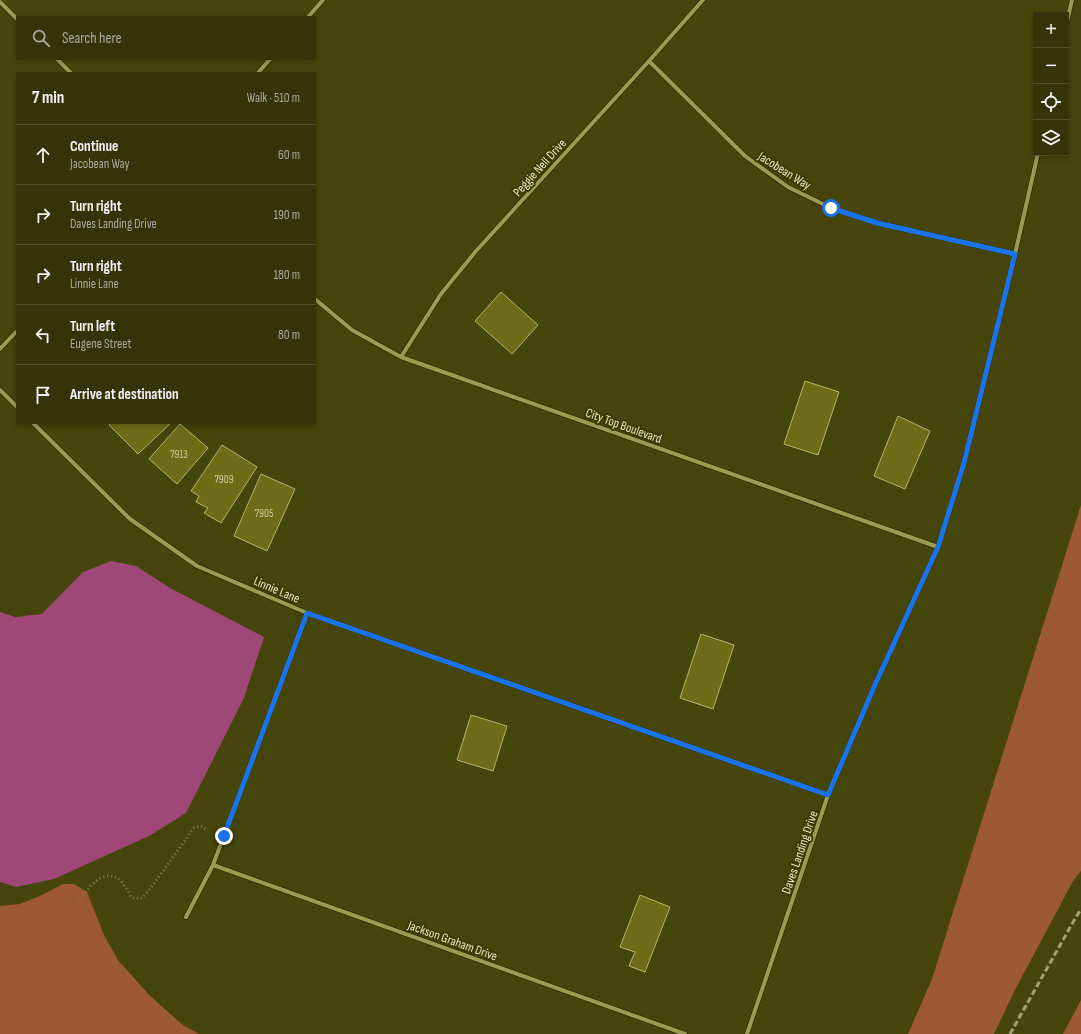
<!DOCTYPE html>
<meta charset="utf-8">
<style>
:root{--surface:#343409;--page:#3f3f17;--text:#f1f3f6;--muted:#a9aa9c;--line:#4e4f2a}
body{margin:0;font-family:"Sofia Sans Condensed",sans-serif;background:var(--page);color:var(--text)}
.controls{position:absolute;right:12px;top:12px;display:grid;overflow:hidden;border-radius:0px;box-shadow:0 2px 6px #0003}
.controls button{width:36px;height:36px;display:grid;place-items:center;padding:0;border:0;border-bottom:1px solid var(--line);background:var(--surface);color:var(--text);font:20px sans-serif}
.stop{position:absolute;width:12px;height:12px;margin:-9px;border:3px solid #1a73e8;border-radius:50%;background:#fff}
.stop.end{background:#1a73e8;border-color:#fff;box-shadow:0 1px 4px #0008}
.list{margin:0;padding:0;list-style:none}
h2{display:flex;justify-content:space-between;align-items:center;height:52px;margin:0;padding:0 16px;font-size:17px}
h2 small{font-size:13px;font-weight:400;color:var(--muted)}
.list li{display:grid;grid-template-columns:26px 1fr auto;gap:12px;align-items:center;box-sizing:border-box;height:60px;padding:0 16px;border-top:1px solid var(--line)}
.list b{display:block;font-size:15px;white-space:nowrap}
.list p{margin:0;font-size:13px;white-space:nowrap;color:var(--muted)}
.list em{font-size:13px;font-style:normal;color:var(--muted)}
.icon{flex:none;width:22px;height:22px;fill:none;stroke:currentColor;stroke-width:2;stroke-linecap:round;stroke-linejoin:round}
.map{position:relative;flex:none;width:1081px;height:1034px;overflow:hidden}
.search{position:absolute;background:var(--surface);box-shadow:0 2px 6px #0003;left:16px;top:16px;width:300px;height:44px;display:flex;align-items:center;gap:10px;box-sizing:border-box;padding:0 14px;border-radius:0px;color:var(--muted);font-size:15px}
.panel{position:absolute;background:var(--surface);box-shadow:0 2px 6px #0003;left:16px;top:72px;width:300px;height:352px;border-radius:0px}
.map>svg:first-child{display:block}
.green{fill:#9c5933}
.water{fill:#9f4877}
.building{fill:#6e6c18;stroke:#b5b56d}
.lines{fill:none;stroke-linecap:round;stroke-linejoin:round}
.street-casing{stroke:#2c2b04;stroke-width:5.5}
.path{stroke:#848453;stroke-width:2.5;stroke-dasharray:1 3;stroke-linecap:butt}
.street{stroke:#9b9b54;stroke-width:4}
.rail{stroke:#a2a275;stroke-width:3;stroke-dasharray:6 3;stroke-linecap:butt}
.route{stroke:#1a73e8;stroke-width:5}
.labels{text-anchor:middle;stroke-width:4;stroke-linejoin:round;paint-order:stroke}
.number-label{font-size:11px;fill:#caca9a}
.street-label{font-size:13px;fill:#e8e9c5;stroke:#3c3b00}
</style>
<div class="map">
<svg width="1081" height="1034" viewBox="0 0 1081 1034">
<rect width="100%" height="100%" fill="#46450c"/>
<!-- green -->
<path class="green" d="M1081,505V871L1073,881L1015,990L994,1034H908L932,979Z
M63,884H74L87,892L104,935L118,960L150,996L183,1025L199,1034H0V906L20,904L42,895Z
M1081,1000V1034H1063Z"/>
<!-- water -->
<path class="water" d="M111,561L136,566L170,588L264,637L243,700L186,813L149,836L54,879L16,887L0,882V612L15,617L42,614L83,572Z"/>
<!-- building -->
<path class="building" d="M501,292L538,325L512,354L475,321Z
M805,381L839,392L818,455L784,444Z
M898,416L930,431L905,489L874,476Z
M111,423H171L138,454L109,425Z
M180,424L208,448L177,484L149,459Z
M222,445L257,467L221,523L204,513L208,508L196,502L199,496L191,491Z
M261,474L295,489L267,551L234,536Z
M701,634L734,645L713,709L680,698Z
M471,715L507,726L493,771L457,760Z
M640,895L670,907L645,972L629,966L635,952L620,947Z"/>
<g class="lines">
<!-- street casing -->
<g class="street-casing">
<path id="street" d="M0,2L17,19
M308,17L323,0
M1066,26L1072,0
M57,59L71,73
M649,61L745,156L788,187L831,208L877,223L1015,254
M258,73L270,59
M315,299L352,330L401,357L938,547
M0,349L17,331
M401,357L441,294L476,251L649,61L703,0
M0,390L17,407
M33,423L130,519L197,566L307,613L828,795
M213,865L685,1034
M186,917L213,865L307,613
M747,1034L828,795L874,687L938,547L964,463L1015,254L1038,153"/>
</g>
<!-- path -->
<path class="path" d="M78,902C87,891 100,869 117,878C123,881 128,892 132,898H142L150,889L194,828L201,826L207,830"/>
<!-- street -->
<use href="#street" class="street"/>
<!-- rail -->
<path class="rail" d="M1010,1034L1072,924L1081,909"/>
</g>
<g class="lines">
<!-- route -->
<path class="route" d="M224,836L307,613L828,795L874,687L938,547L964,463L1015,254L877,223L831,208"/>
</g>
<g class="labels">
<!-- number labels -->
<g class="number-label">
<text x="179" y="458">7913</text>
<text x="224" y="483">7909</text>
<text x="264" y="517">7905</text>
</g>
<!-- street labels -->
<g class="street-label">
<text transform="translate(539 167) rotate(-48)" y="5">Peggie Nell Drive</text>
<text transform="translate(785 170) rotate(32)" y="5">Jacobean Way</text>
<text transform="translate(624 425) rotate(20)" y="5">City Top Boulevard</text>
<text transform="translate(277 589) rotate(23)" y="5">Linnie Lane</text>
<text transform="translate(799 852) rotate(-71)" y="5">Daves Landing Drive</text>
<text transform="translate(453 940) rotate(20)" y="5">Jackson Graham Drive</text>
</g>
</g>
</svg>
<div class="controls">
<button>+</button>
<button>−</button>
<button><svg class="icon" aria-label="locate" viewBox="0 0 24 24"><circle cx="12" cy="12" r="6"/><path d="M12 2v4M12 18v4M2 12h4M18 12h4"/></svg></button>
<button><svg class="icon" aria-label="layers" viewBox="0 0 24 24"><path d="M12 4l9 5-9 5-9-5zM3 14l9 5 9-5"/></svg></button>
</div>
<div class="stop" style="left:831px;top:208px"></div>
<div class="stop end" style="left:224px;top:836px"></div>
<div class="search"><svg class="icon" aria-label="search" viewBox="0 0 24 24"><circle cx="10" cy="10" r="6"/><path d="M15 15l6 6"/></svg>Search here</div>
<section class="panel">
<h2>7 min<small>Walk · 510 m</small></h2>
<ul class="list">
<li><svg class="icon" aria-label="ahead" viewBox="0 0 24 24"><path d="M12 20V5M6 11l6-6 6 6"/></svg><div><b>Continue</b><p>Jacobean Way</p></div><em>60 m</em></li>
<li><svg class="icon" aria-label="right" viewBox="0 0 24 24"><path d="M7 20v-9h11M14 6l5 5-5 5"/></svg><div><b>Turn right</b><p>Daves Landing Drive</p></div><em>190 m</em></li>
<li><svg class="icon" aria-label="right" viewBox="0 0 24 24"><path d="M7 20v-9h11M14 6l5 5-5 5"/></svg><div><b>Turn right</b><p>Linnie Lane</p></div><em>180 m</em></li>
<li><svg class="icon" aria-label="left" viewBox="0 0 24 24"><path d="M17 20v-9H6M10 6l-5 5 5 5"/></svg><div><b>Turn left</b><p>Eugene Street</p></div><em>80 m</em></li>
<li><svg class="icon" aria-label="arrive" viewBox="0 0 24 24"><path d="M6 21V4h12l-3 4 3 4H6"/></svg><div><b>Arrive at destination</b></div></li>
</ul>
</section>
</div>
